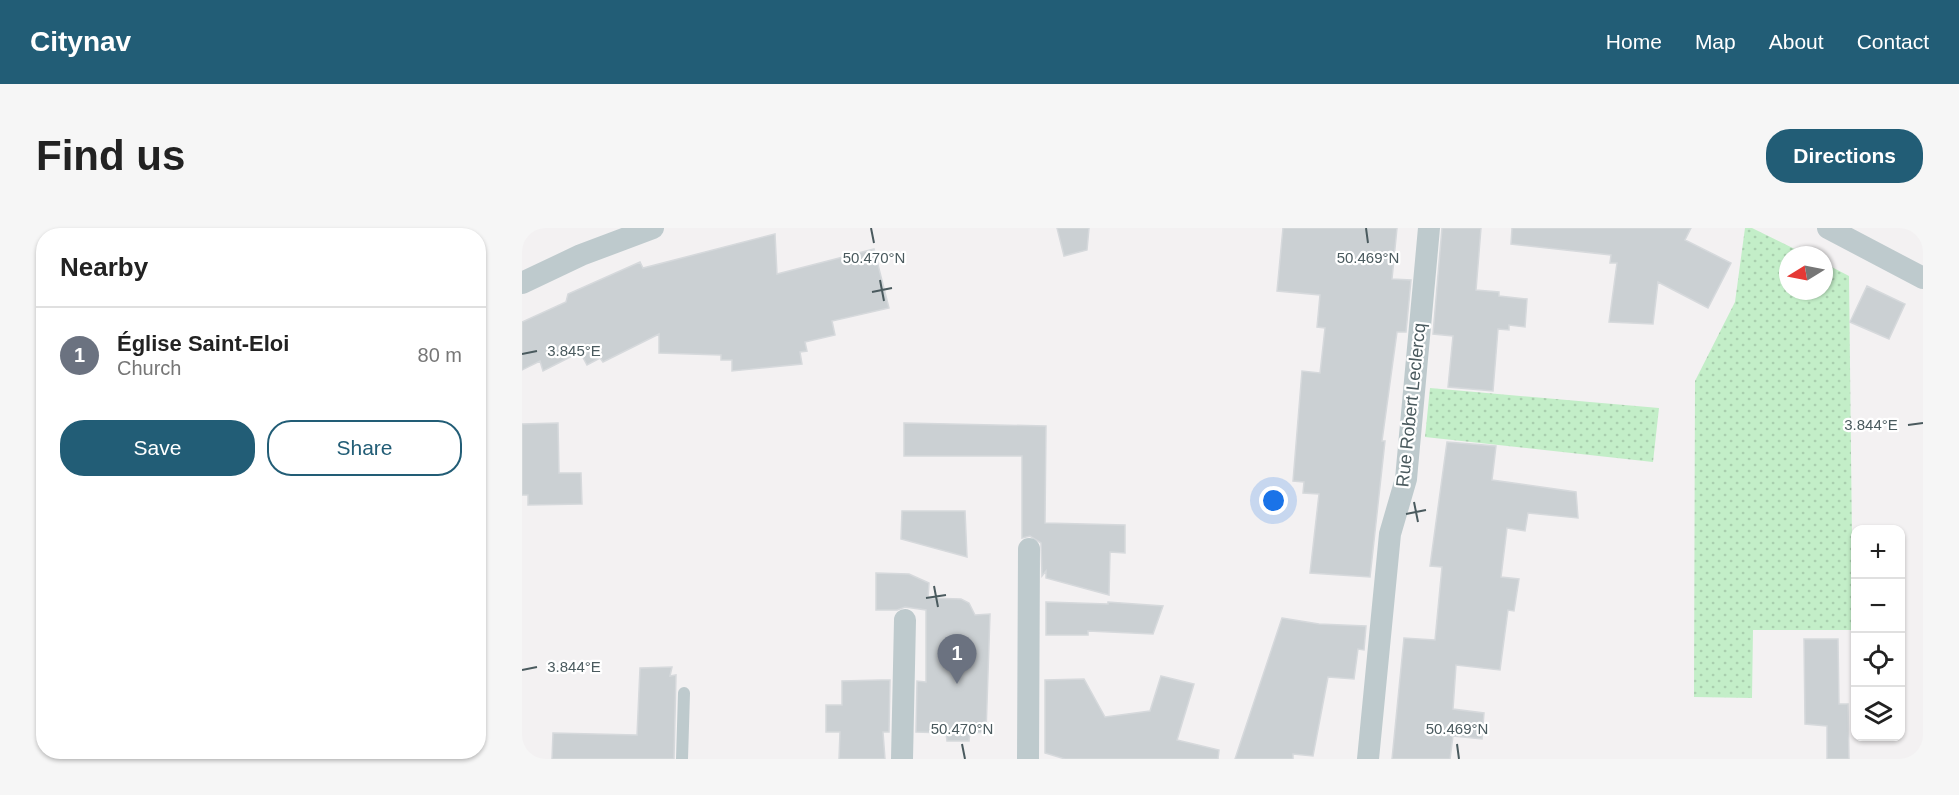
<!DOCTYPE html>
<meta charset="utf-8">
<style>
:root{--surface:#fff;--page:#f6f6f6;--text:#222;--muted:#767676;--line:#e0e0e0;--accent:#225d76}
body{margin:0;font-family:Helvetica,sans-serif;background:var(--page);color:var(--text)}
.controls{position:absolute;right:18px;bottom:18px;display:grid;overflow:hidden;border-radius:12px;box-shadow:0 2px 4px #0004}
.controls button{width:54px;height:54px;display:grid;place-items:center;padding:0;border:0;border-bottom:2px solid var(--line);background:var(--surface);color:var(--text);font:30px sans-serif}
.compass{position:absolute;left:1257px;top:18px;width:54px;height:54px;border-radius:50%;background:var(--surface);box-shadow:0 2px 4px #0004;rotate:260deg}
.you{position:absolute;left:752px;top:273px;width:21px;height:21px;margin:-15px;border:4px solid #fff;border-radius:50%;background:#1a73e8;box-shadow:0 0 0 9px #1a73e833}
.badge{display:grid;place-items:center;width:39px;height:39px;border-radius:50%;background:var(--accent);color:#fff;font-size:20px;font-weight:700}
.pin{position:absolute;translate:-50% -50px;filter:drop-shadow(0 2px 3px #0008)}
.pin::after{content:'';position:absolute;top:32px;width:21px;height:18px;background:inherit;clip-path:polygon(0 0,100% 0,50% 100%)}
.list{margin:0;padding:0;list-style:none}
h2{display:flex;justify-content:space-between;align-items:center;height:78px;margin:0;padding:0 24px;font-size:26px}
h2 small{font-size:20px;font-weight:400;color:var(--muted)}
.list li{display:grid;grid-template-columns:39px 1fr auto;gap:18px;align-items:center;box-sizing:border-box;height:96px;padding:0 24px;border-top:2px solid var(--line)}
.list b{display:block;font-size:22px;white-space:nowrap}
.list p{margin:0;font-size:20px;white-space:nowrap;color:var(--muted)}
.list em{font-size:20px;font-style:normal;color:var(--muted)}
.actions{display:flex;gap:12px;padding:18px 24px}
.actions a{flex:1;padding:14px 0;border:2px solid var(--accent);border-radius:24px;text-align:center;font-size:21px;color:var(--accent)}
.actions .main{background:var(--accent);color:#fff}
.icon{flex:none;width:33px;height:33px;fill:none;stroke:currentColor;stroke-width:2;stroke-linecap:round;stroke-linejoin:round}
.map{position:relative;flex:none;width:1401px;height:531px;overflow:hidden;border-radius:24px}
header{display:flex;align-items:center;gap:36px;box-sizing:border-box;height:84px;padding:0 30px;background:var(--accent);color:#fff}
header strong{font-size:28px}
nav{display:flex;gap:33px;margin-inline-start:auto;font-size:21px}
.intro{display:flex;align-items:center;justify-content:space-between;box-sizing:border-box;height:144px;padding:0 36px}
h1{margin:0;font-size:42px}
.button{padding:15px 27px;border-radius:24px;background:var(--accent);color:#fff;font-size:21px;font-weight:700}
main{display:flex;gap:36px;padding:0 36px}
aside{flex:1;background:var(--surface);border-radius:24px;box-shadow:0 2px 4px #0004}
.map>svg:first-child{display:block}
.grass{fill:url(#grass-dots)}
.building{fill:#cbd0d3;stroke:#d6d9dc;stroke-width:1.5}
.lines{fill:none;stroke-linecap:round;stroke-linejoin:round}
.service{stroke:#becacd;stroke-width:12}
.minor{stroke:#becacd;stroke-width:22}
.ticks{fill:none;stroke:#4a5a5e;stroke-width:2}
.labels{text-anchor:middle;stroke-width:4.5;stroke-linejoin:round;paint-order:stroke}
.street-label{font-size:18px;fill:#4a5a5e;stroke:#fff}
.ticks-label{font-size:15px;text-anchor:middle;fill:#4a5a5e;stroke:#fff;stroke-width:4.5;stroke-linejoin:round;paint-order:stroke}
</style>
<header>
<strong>Citynav</strong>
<nav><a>Home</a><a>Map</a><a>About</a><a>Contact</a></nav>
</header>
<div class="intro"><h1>Find us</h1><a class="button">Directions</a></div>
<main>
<aside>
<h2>Nearby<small></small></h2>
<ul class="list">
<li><span class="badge" style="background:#6b7280">1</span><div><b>Église Saint-Eloi</b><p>Church</p></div><em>80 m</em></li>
</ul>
<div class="actions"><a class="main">Save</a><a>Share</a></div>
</aside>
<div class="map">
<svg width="1401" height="531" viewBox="0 0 1401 531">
<defs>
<pattern id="grass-dots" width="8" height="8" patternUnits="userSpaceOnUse" patternTransform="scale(1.5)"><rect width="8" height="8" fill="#c3eec8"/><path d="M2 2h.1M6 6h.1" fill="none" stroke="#a9ceae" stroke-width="1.8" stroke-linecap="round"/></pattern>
</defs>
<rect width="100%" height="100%" fill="#f3f1f2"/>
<!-- grass -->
<path class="grass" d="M1223,0H1230L1285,27H1266V63H1302V35L1327,48L1331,402H1231L1230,470L1172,469L1173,153L1213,74Z
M908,160L1137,180L1131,234L903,209Z"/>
<!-- building -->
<path class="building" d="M535,0H567L565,22L542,28Z
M761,0H875L870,51L889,52L884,104H875L860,213H863L848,349L788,345L797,266L781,265L782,254L771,253L780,143L798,145L803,100L795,99L798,67L755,63Z
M920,0H959L954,62L977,64V68L1005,71L1003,99L987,97V102L976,101L971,163L926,159L931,108L911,106Z
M990,0H1169L1163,12L1209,35L1186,80L1136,54L1131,96L1087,94L1095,35H1088L1089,27L989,16Z
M253,6L255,46L352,21L367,80L310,93L313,107L283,114L285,123L278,124L280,136L210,143V132H199V127L137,125V106L81,134L78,130L65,137L58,124L21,143L18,133L0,142V94L44,74L46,66L118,34L121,40Z
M1345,58L1383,76L1367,111L1328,94Z
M36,195L37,245H59L60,276L6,277V267H0V196Z
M382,195L524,198L523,295L603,297V325L588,324L587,367L524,350V343L520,348L519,315L508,308L500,310V228H382Z
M925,214L974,218L970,252L1054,264L1056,290L1006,285L1003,303L985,300L979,349L997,351L992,383L986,382L978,442L934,437L931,481L962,485L960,511L931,508L928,531H870L882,410L913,412L920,339L908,338Z
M380,283H443L445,329L379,311Z
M354,345L387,346L407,355L406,370L439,371L447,375L453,387L468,386L464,505L448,504L447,513H425L424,505L394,504L395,453L404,454V382L383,379L375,382H354Z
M524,374L586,376V374L641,378L631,406L566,403V407H524Z
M760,390L797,396L844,398L842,422L836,421L832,451L806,449L791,528L771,526V531H713Z
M1282,411H1316L1317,476H1326L1327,531H1305V498L1283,496Z
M150,439L148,448L154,447L152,531H30L31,505L115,507L118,440Z
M639,448L672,456L655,512L697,522L696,531H543L523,525V452L562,451L583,489L628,483Z
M359,452H368L367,504H361L363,531H317L318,504H304V477H320V453Z"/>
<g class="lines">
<!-- service -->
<path class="service" d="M160,531L162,465"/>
<!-- minor -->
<path class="minor" d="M1306,0L1401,50
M0,55L59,27L131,0
M380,531L383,392
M506,531L507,321
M846,531L868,306L884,251L907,0"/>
</g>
<!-- ticks -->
<path class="ticks" d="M349,0L352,15M844,0L846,15M358,52L362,73M350,64L370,60M0,126L15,123M1386,197L1401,195M892,274L896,294M884,286L904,282M412,358L416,379M404,370L424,367M0,442L15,439M440,516L443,531M935,516L937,531"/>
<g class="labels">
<!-- street labels -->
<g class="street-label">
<text transform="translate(889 177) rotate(-84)" y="6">Rue Robert Leclercq</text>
</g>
</g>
<g class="ticks-label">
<text x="352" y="35">50.470°N</text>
<text x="846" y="35">50.469°N</text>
<text x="52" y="128">3.845°E</text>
<text x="1349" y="202">3.844°E</text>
<text x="52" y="444">3.844°E</text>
<text x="440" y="506">50.470°N</text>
<text x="935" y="506">50.469°N</text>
</g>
</svg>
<div class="controls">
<button>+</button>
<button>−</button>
<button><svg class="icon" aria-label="locate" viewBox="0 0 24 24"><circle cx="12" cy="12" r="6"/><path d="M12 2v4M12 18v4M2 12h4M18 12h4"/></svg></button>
<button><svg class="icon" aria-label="layers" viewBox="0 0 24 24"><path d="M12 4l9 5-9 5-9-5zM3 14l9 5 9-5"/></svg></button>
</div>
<svg class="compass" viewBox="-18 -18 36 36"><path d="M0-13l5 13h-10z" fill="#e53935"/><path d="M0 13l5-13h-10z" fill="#767676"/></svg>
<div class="you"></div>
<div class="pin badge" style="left:435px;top:456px;background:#6b7280">1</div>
</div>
</main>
